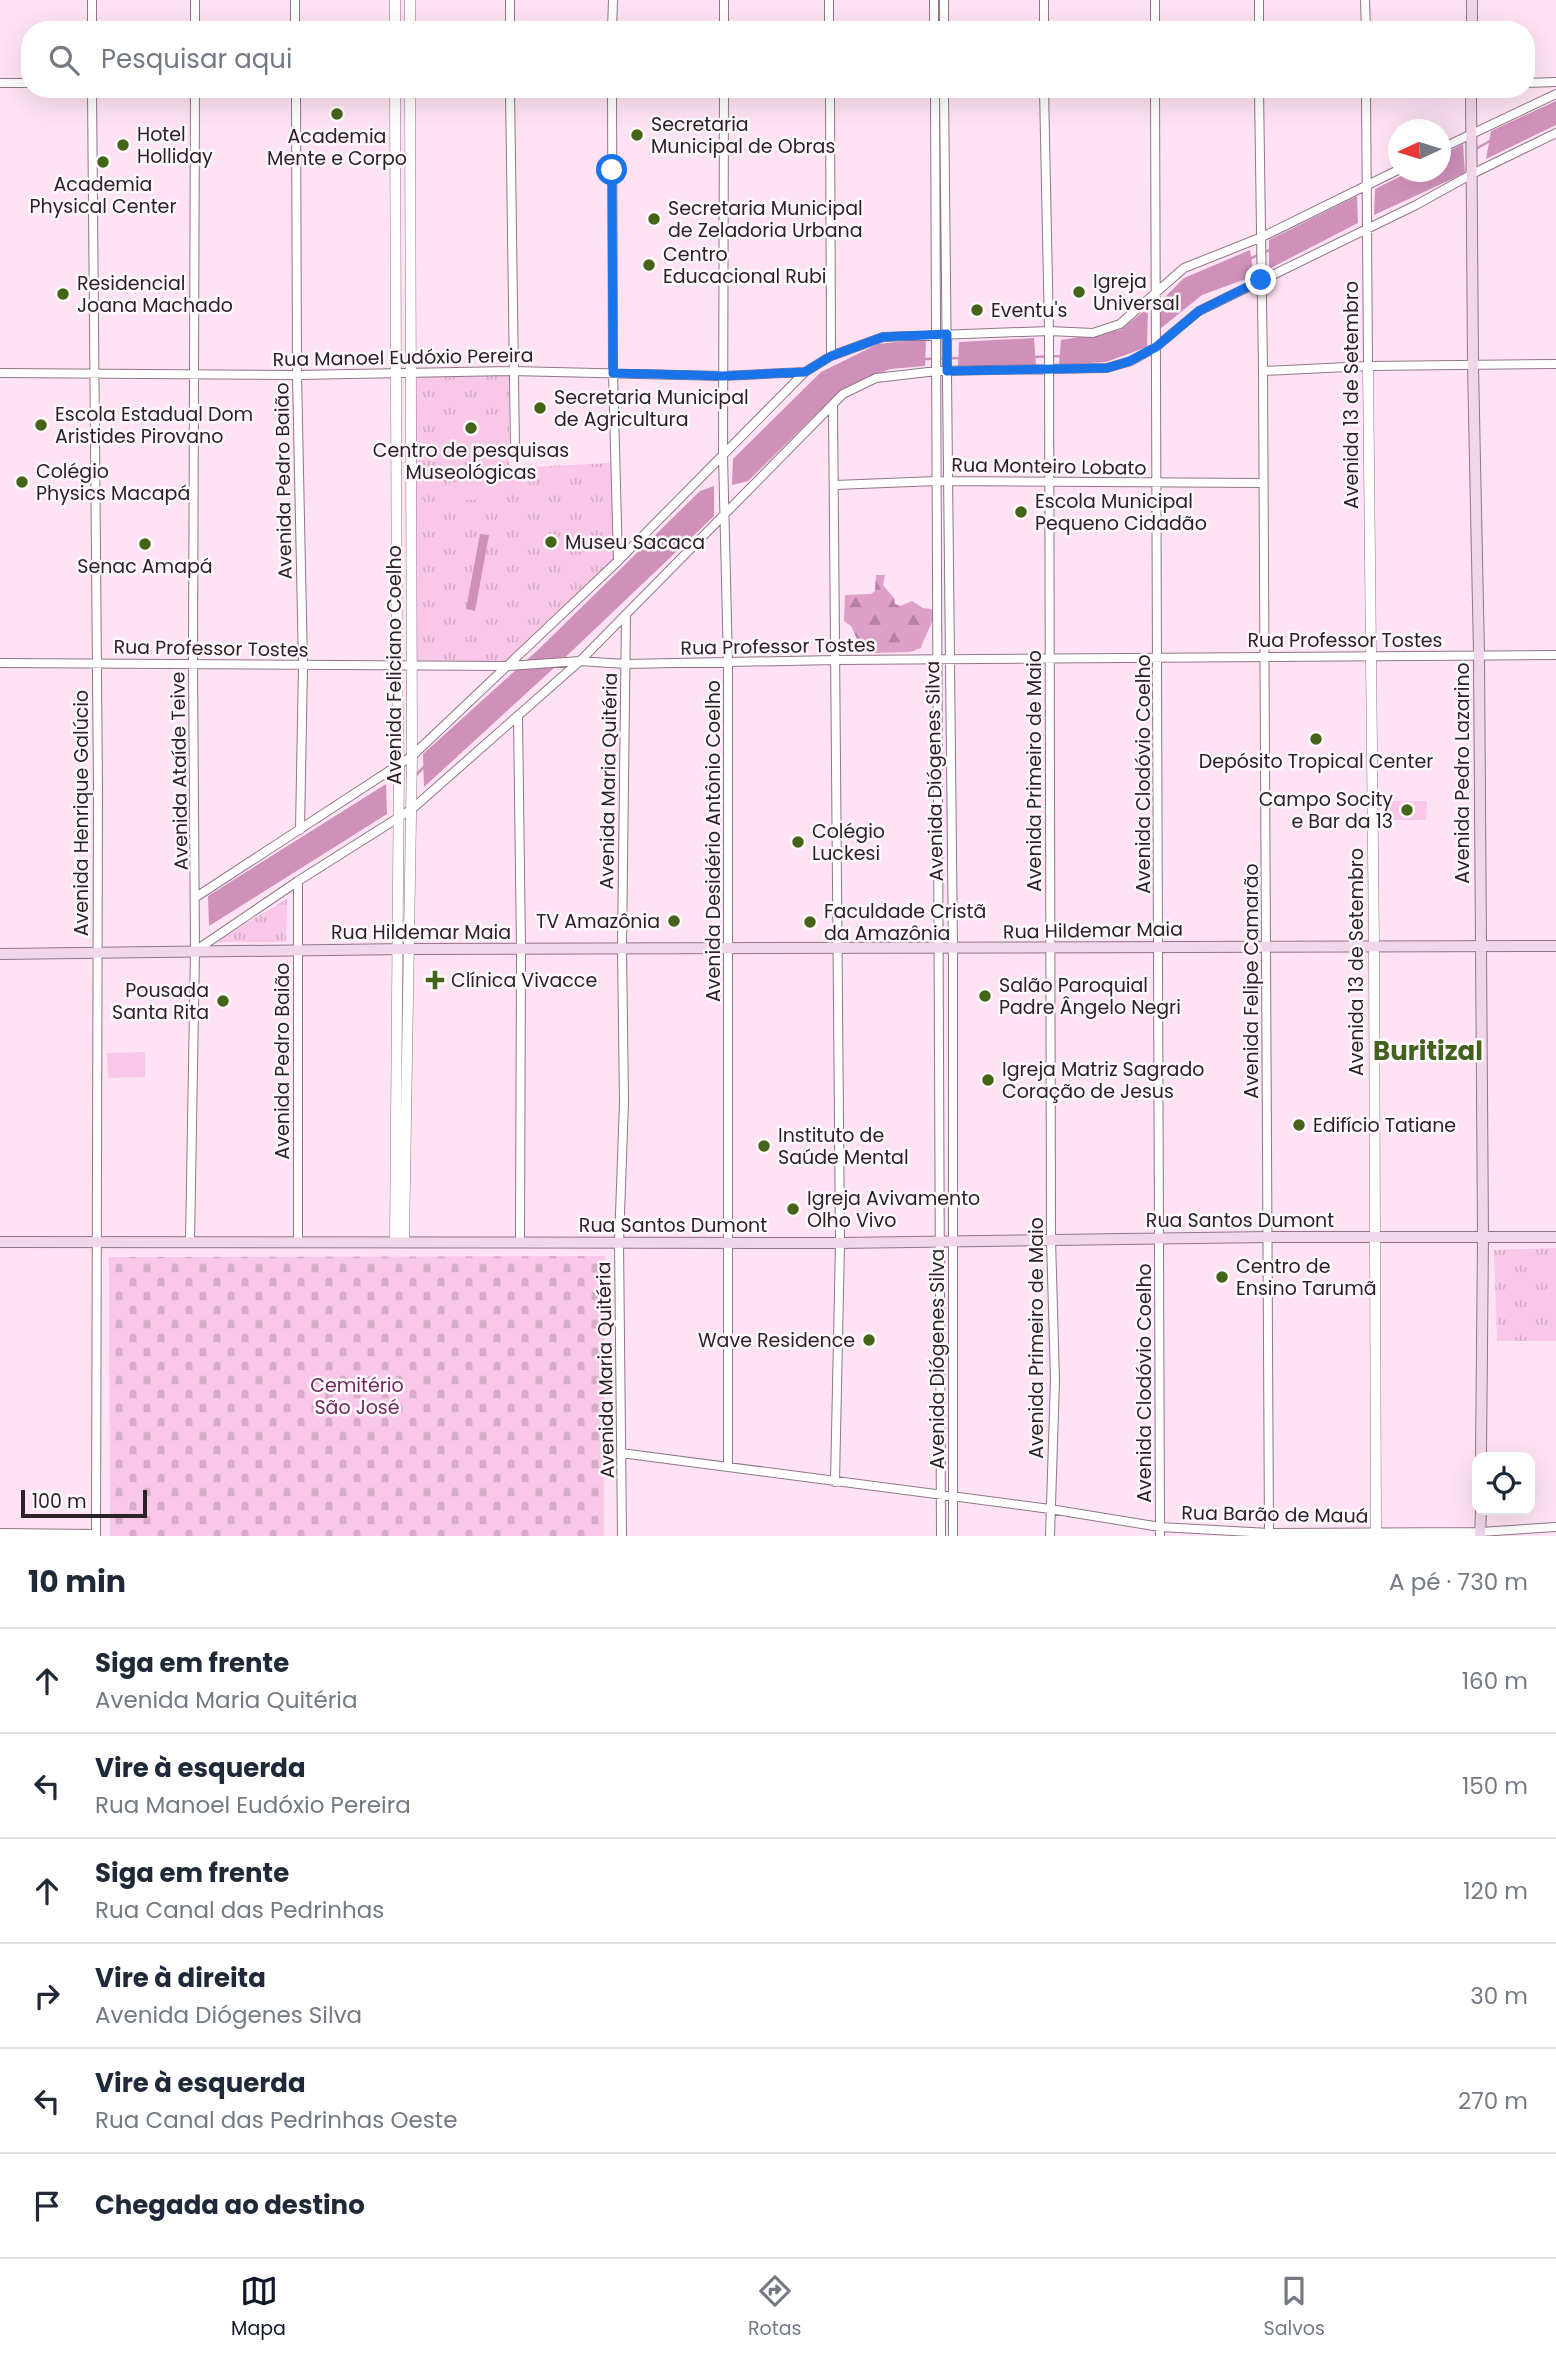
<!DOCTYPE html>
<html lang="pt">
<meta charset="utf-8">
<style>
:root{--surface:#fff;--page:#f2f2f3;--text:#1f2937;--muted:#747a83;--line:#e0e1e3;--accent:#111827}
body{margin:0;font-family:Poppins,sans-serif;background:var(--page);color:var(--text)}
.controls{position:absolute;right:21px;bottom:21px;display:grid;overflow:hidden;border-radius:14px;box-shadow:0 7px 28px #0002}
.controls button{width:63px;height:63px;display:grid;place-items:center;padding:0;border:0;border-bottom:2px solid var(--line);background:var(--surface);color:var(--text);font:35px sans-serif}
.compass{position:absolute;left:1388px;top:119px;width:63px;height:63px;border-radius:50%;background:var(--surface);box-shadow:0 7px 28px #0002;rotate:266deg}
.scale{position:absolute;left:21px;bottom:18px;width:126px;box-sizing:border-box;padding-left:7px;border:4px solid #2b2127;border-top:0;font-size:19px;line-height:24px;white-space:nowrap;color:#2b2127;-webkit-text-stroke:5px #fdf8fb;paint-order:stroke}
.stop{position:absolute;width:21px;height:21px;margin:-16px;border:5px solid #1a73e8;border-radius:50%;background:#fff}
.stop.end{background:#1a73e8;border-color:#fff;box-shadow:0 2px 7px #0008}
.list{margin:0;padding:0;list-style:none}
h2{display:flex;justify-content:space-between;align-items:center;height:91px;margin:0;padding:0 28px;font-size:30px}
h2 small{font-size:23px;font-weight:400;color:var(--muted)}
.list li{display:grid;grid-template-columns:46px 1fr auto;gap:21px;align-items:center;box-sizing:border-box;height:105px;padding:0 28px;border-top:2px solid var(--line)}
.list b{display:block;font-size:26px;white-space:nowrap}
.list p{margin:0;font-size:23px;white-space:nowrap;color:var(--muted)}
.list em{font-size:23px;font-style:normal;color:var(--muted)}
.icon{flex:none;width:38px;height:38px;fill:none;stroke:currentColor;stroke-width:2;stroke-linecap:round;stroke-linejoin:round}
.map{position:relative;flex:none;width:1556px;height:1536px;overflow:hidden}
.search{position:absolute;background:var(--surface);box-shadow:0 7px 28px #0002;left:21px;right:21px;top:21px;height:77px;display:flex;align-items:center;gap:18px;box-sizing:border-box;padding:0 24px;border-radius:28px;color:var(--muted);font-size:26px}
.sheet{height:721px;background:var(--surface)}
nav{display:flex;justify-content:space-around;align-items:center;box-sizing:border-box;height:98px;border-top:2px solid var(--line);background:var(--surface);font-size:19px;color:var(--muted)}
nav a{display:grid;justify-items:center;gap:4px}
nav .on{color:var(--accent)}
.map>svg:first-child{display:block}
.grass{fill:url(#grass-tufts)}
.forest{fill:url(#forest-firs)}
.cemetery{fill:url(#cemetery-stones)}
.garden{fill:#f9c8e8}
.water{fill:#cf91ba}
.lines{fill:none;stroke-linecap:round;stroke-linejoin:round}
.stream{stroke:#cf91ba;stroke-width:2.5}
.minor-casing{stroke:#907787;stroke-width:10}
.tertiary-casing{stroke:#907787;stroke-width:11}
.secondary-casing{stroke:#907787;stroke-width:12}
.minor{stroke:#fff;stroke-width:8}
.tertiary{stroke:#fff;stroke-width:10}
.secondary{stroke:#f1d7e9;stroke-width:10}
.route{stroke:#1a73e8;stroke-width:9}
.poi-dot{fill:#446419;stroke:#fdf8fb;stroke-width:2.5}
.labels{text-anchor:middle;stroke-width:5;stroke-linejoin:round;paint-order:stroke}
.poi-label{font-size:19px;fill:#2b2127;stroke:#fdf8fb;text-anchor:start}
.street-label{font-size:19px;fill:#2b2127;stroke:#fdf8fb}
.park-label{font-size:19px;fill:#6f275c;stroke:#fdf8fb}
.district-label{font-size:26px;font-weight:bold;fill:#43611e;stroke:#fdf8fb}
</style>
<div class="map">
<svg width="1556" height="1536" viewBox="0 0 1556 1536">
<defs>
<pattern id="grass-tufts" width="24" height="20" patternUnits="userSpaceOnUse" patternTransform="scale(1.75)"><rect width="24" height="20" fill="#f9c8e8"/><path d="M3 7l-1-3M5 7V3M7 7l1-3M15 17l-1-3M17 17v-4M19 17l1-3" fill="none" stroke="#d6acc7"/></pattern>
<pattern id="forest-firs" width="22" height="20" patternUnits="userSpaceOnUse" patternTransform="scale(1.75)"><rect width="22" height="20" fill="#de9fc8"/><path d="M5 1l3.5 6h-7zM16 11l3.5 6h-7z" fill="#b481a2"/></pattern>
<pattern id="cemetery-stones" width="16" height="16" patternUnits="userSpaceOnUse" patternTransform="scale(1.75)"><rect width="16" height="16" fill="#f9c8e8"/><path d="M2 7V4a2 2 0 0 1 4 0v3zM10 15v-3a2 2 0 0 1 4 0v3z" fill="#d6acc7"/></pattern>
</defs>
<rect width="100%" height="100%" fill="#ffe3f4"/>
<!-- grass -->
<path class="grass" d="M509,375V468L611,463L615,561L505,663L413,664L411,376Z
M287,899L286,942H214Z
M1556,1248V1341H1497L1494,1250Z"/>
<!-- forest -->
<path class="forest" d="M876,575H885L883,585L894,598L895,604L900,606L912,601L923,608L931,609L935,612C932,626 925,635 921,648L910,652L871,653L863,639H857L851,626L844,621L845,595L871,594L875,591Z"/>
<!-- cemetery -->
<path class="cemetery" d="M605,1256L604,1536H110L109,1257Z"/>
<!-- garden -->
<path class="garden" d="M480,482V500H451L450,483Z
M1388,801H1427L1426,820H1388Z
M145,1052V1077L108,1078L107,1053Z"/>
<!-- water -->
<path class="water" d="M1556,101V125L1486,159L1491,131Z
M1463,144L1465,173L1374,215L1375,189L1409,172H1440L1441,155Z
M1357,196L1358,223L1269,269V240Z
M1250,250L1254,276L1202,295L1160,329V302L1184,278Z
M1148,308L1147,347L1106,362L1059,365L1061,340L1120,330Z
M1034,338L1036,365L958,367L959,342Z
M926,339L925,366L890,369L842,389L748,481L732,485L733,459L821,372L878,344Z
M714,486V516L555,667L424,787L423,754L540,648L700,491Z
M480,534L489,535L475,611L466,609Z
M386,784L387,814L209,926L208,896Z"/>
<g class="lines">
<!-- stream -->
<path class="stream" d="M1474,150L1490,141
M1249,259L1272,249
M1033,357L1061,356
M924,359L960,358
M415,776L425,766"/>
<!-- minor casing -->
<g class="minor-casing">
<path id="minor" d="M92,0V30
M195,0V30
M295,0V30
M829,0V30
M934,0V30
M1155,0V30
M1365,0L1366,30
M510,30V0
M612,30L613,0
M724,30V0
M944,30V0
M1044,30V0
M1259,30V0
M0,83H30
M1526,83L1556,82
M92,89L98,791L96,1536
M296,89L297,375L303,665L300,830
M510,89L515,449
M612,89L613,373L618,561
M724,89L723,455L728,663V1467
M830,89L831,356
M935,89L941,1536
M944,89L953,949V1536
M1044,89L1049,331L1051,1239L1055,1380L1050,1536
M1155,89L1160,1536
M1259,89L1263,371L1269,1536
M1366,89L1368,366
M1440,149L1556,94
M1263,371L1368,366L1556,364
M0,373L297,375L512,371L723,376L805,372
M833,406L840,1243L835,1482
M835,485L937,481L1263,483
M0,663L508,666L580,661L625,664L836,660L1556,655
M518,717L521,949L520,1242
M196,897L412,756L618,561L805,372L831,356L883,337L1049,331L1093,333L1120,324L1184,268L1262,237L1398,170
M195,951L298,881L412,809L580,661L843,394L876,378L937,371L1107,368L1131,361L1156,347L1199,311L1416,205L1472,174L1556,133
M298,1241V881
M190,1242L195,951L193,663L195,89
M621,1453L1050,1509L1160,1527L1269,1533L1480,1532L1556,1527
M0,1533L96,1534
M622,1536L619,1242L624,1102L622,948L626,615"/>
</g>
<!-- tertiary casing -->
<g class="tertiary-casing">
<path id="tertiary" d="M395,0V30
M410,30V0
M395,89L397,666L399,766L395,1241
M1368,366L1374,946L1376,1536
M404,1241L412,756L410,89"/>
</g>
<!-- secondary casing -->
<g class="secondary-casing">
<path id="secondary" d="M1472,30V0
M1471,89L1473,365L1479,654L1483,1237L1481,1457
M0,954L407,949L1556,946
M0,1242L840,1243L1269,1237H1556
M1480,1536L1481,1510"/>
</g>
<!-- minor -->
<use href="#minor" class="minor"/>
<!-- tertiary -->
<use href="#tertiary" class="tertiary"/>
<!-- secondary -->
<use href="#secondary" class="secondary"/>
</g>
<g class="lines">
<!-- route -->
<path class="route" d="M612,170L613,373L723,376L805,372L831,356L883,337L947,334V371L1107,368L1130,361L1156,347L1199,311L1261,280"/>
</g>
<!-- markers -->
<g class="poi-dot">
<circle cx="337" cy="114" r="7"/>
<circle cx="637" cy="135" r="7"/>
<circle cx="123" cy="145" r="7"/>
<circle cx="103" cy="162" r="7"/>
<circle cx="654" cy="219" r="7"/>
<circle cx="649" cy="265" r="7"/>
<circle cx="1079" cy="292" r="7"/>
<circle cx="63" cy="294" r="7"/>
<circle cx="977" cy="310" r="7"/>
<circle cx="540" cy="408" r="7"/>
<circle cx="41" cy="425" r="7"/>
<circle cx="471" cy="428" r="7"/>
<circle cx="22" cy="482" r="7"/>
<circle cx="1021" cy="512" r="7"/>
<circle cx="551" cy="542" r="7"/>
<circle cx="145" cy="544" r="7"/>
<circle cx="1316" cy="739" r="7"/>
<circle cx="1407" cy="810" r="7"/>
<circle cx="798" cy="842" r="7"/>
<circle cx="674" cy="921" r="7"/>
<circle cx="810" cy="922" r="7"/>
<path d="M431.5 969.5h7v7h7v7h-7v7h-7v-7h-7v-7h7z"/>
<circle cx="985" cy="996" r="7"/>
<circle cx="223" cy="1001" r="7"/>
<circle cx="988" cy="1080" r="7"/>
<circle cx="1299" cy="1125" r="7"/>
<circle cx="764" cy="1146" r="7"/>
<circle cx="793" cy="1209" r="7"/>
<circle cx="1222" cy="1277" r="7"/>
<circle cx="869" cy="1340" r="7"/>
</g>
<g class="labels">
<!-- poi labels -->
<g class="poi-label">
<text x="651" y="131">Secretaria<tspan x="651" dy="22">Municipal de Obras</tspan></text>
<text x="137" y="141">Hotel<tspan x="137" dy="22">Holliday</tspan></text>
<text x="337" y="143" text-anchor="middle">Academia<tspan x="337" dy="22">Mente e Corpo</tspan></text>
<text x="103" y="191" text-anchor="middle">Academia<tspan x="103" dy="22">Physical Center</tspan></text>
<text x="668" y="215">Secretaria Municipal<tspan x="668" dy="22">de Zeladoria Urbana</tspan></text>
<text x="663" y="261">Centro<tspan x="663" dy="22">Educacional Rubi</tspan></text>
<text x="1093" y="288">Igreja<tspan x="1093" dy="22">Universal</tspan></text>
<text x="77" y="290">Residencial<tspan x="77" dy="22">Joana Machado</tspan></text>
<text x="991" y="317">Eventu's</text>
<text x="554" y="404">Secretaria Municipal<tspan x="554" dy="22">de Agricultura</tspan></text>
<text x="55" y="421">Escola Estadual Dom<tspan x="55" dy="22">Aristides Pirovano</tspan></text>
<text x="471" y="457" text-anchor="middle">Centro de pesquisas<tspan x="471" dy="22">Museológicas</tspan></text>
<text x="36" y="478">Colégio<tspan x="36" dy="22">Physics Macapá</tspan></text>
<text x="1035" y="508">Escola Municipal<tspan x="1035" dy="22">Pequeno Cidadão</tspan></text>
<text x="565" y="549">Museu Sacaca</text>
<text x="145" y="573" text-anchor="middle">Senac Amapá</text>
<text x="1316" y="768" text-anchor="middle">Depósito Tropical Center</text>
<text x="1393" y="806" text-anchor="end">Campo Socity<tspan x="1393" dy="22">e Bar da 13</tspan></text>
<text x="812" y="838">Colégio<tspan x="812" dy="22">Luckesi</tspan></text>
<text x="824" y="918">Faculdade Cristã<tspan x="824" dy="22">da Amazônia</tspan></text>
<text x="660" y="928" text-anchor="end">TV Amazônia</text>
<text x="451" y="987">Clínica Vivacce</text>
<text x="999" y="992">Salão Paroquial<tspan x="999" dy="22">Padre Ângelo Negri</tspan></text>
<text x="209" y="997" text-anchor="end">Pousada<tspan x="209" dy="22">Santa Rita</tspan></text>
<text x="1002" y="1076">Igreja Matriz Sagrado<tspan x="1002" dy="22">Coração de Jesus</tspan></text>
<text x="1313" y="1132">Edifício Tatiane</text>
<text x="778" y="1142">Instituto de<tspan x="778" dy="22">Saúde Mental</tspan></text>
<text x="807" y="1205">Igreja Avivamento<tspan x="807" dy="22">Olho Vivo</tspan></text>
<text x="1236" y="1273">Centro de<tspan x="1236" dy="22">Ensino Tarumã</tspan></text>
<text x="855" y="1347" text-anchor="end">Wave Residence</text>
</g>
<!-- street labels -->
<g class="street-label">
<text transform="translate(403 357) rotate(-1)" y="7">Rua Manoel Eudóxio Pereira</text>
<text transform="translate(1351 395) rotate(-90)" y="7">Avenida 13 de Setembro</text>
<text transform="translate(1049 466) rotate(1)" y="7">Rua Monteiro Lobato</text>
<text transform="translate(283 481) rotate(-91)" y="7">Avenida Pedro Baião</text>
<text x="1345" y="647">Rua Professor Tostes</text>
<text transform="translate(778 646) rotate(-1)" y="7">Rua Professor Tostes</text>
<text transform="translate(211 648) rotate(1)" y="7">Rua Professor Tostes</text>
<text transform="translate(394 665) rotate(-90)" y="7">Avenida Feliciano Coelho</text>
<text transform="translate(179 771) rotate(-91)" y="7">Avenida Ataíde Teive</text>
<text transform="translate(934 771) rotate(-91)" y="7">Avenida Diógenes Silva</text>
<text transform="translate(1034 771) rotate(-90)" y="7">Avenida Primeiro de Maio</text>
<text transform="translate(1462 773) rotate(-90)" y="7">Avenida Pedro Lazarino</text>
<text transform="translate(1143 774) rotate(-90)" y="7">Avenida Clodóvio Coelho</text>
<text transform="translate(608 781) rotate(-89)" y="7">Avenida Maria Quitéria</text>
<text transform="translate(81 813) rotate(-90)" y="7">Avenida Henrique Galúcio</text>
<text transform="translate(713 841) rotate(-90)" y="7">Avenida Desidério Antônio Coelho</text>
<text transform="translate(1093 930) rotate(-1)" y="7">Rua Hildemar Maia</text>
<text x="421" y="939">Rua Hildemar Maia</text>
<text transform="translate(1356 962) rotate(-90)" y="7">Avenida 13 de Setembro</text>
<text transform="translate(1251 981) rotate(-90)" y="7">Avenida Felipe Camarão</text>
<text transform="translate(282 1061) rotate(-90)" y="7">Avenida Pedro Baião</text>
<text x="1240" y="1227">Rua Santos Dumont</text>
<text x="673" y="1232">Rua Santos Dumont</text>
<text transform="translate(1036 1338) rotate(-90)" y="7">Avenida Primeiro de Maio</text>
<text transform="translate(937 1359) rotate(-90)" y="7">Avenida Diógenes Silva</text>
<text transform="translate(605 1370) rotate(-91)" y="7">Avenida Maria Quitéria</text>
<text transform="translate(1144 1383) rotate(-90)" y="7">Avenida Clodóvio Coelho</text>
<text transform="translate(1275 1514) rotate(1)" y="7">Rua Barão de Mauá</text>
</g>
<!-- park labels -->
<g class="park-label">
<text x="357" y="1392">Cemitério<tspan x="357" dy="22">São José</tspan></text>
</g>
<!-- district labels -->
<g class="district-label">
<text x="1428" y="1060">Buritizal</text>
</g>
</g>
</svg>
<div class="controls">
<button><svg class="icon" aria-label="locate" viewBox="0 0 24 24"><circle cx="12" cy="12" r="6"/><path d="M12 2v4M12 18v4M2 12h4M18 12h4"/></svg></button>
</div>
<svg class="compass" viewBox="-18 -18 36 36"><path d="M0-13l5 13h-10z" fill="#e53935"/><path d="M0 13l5-13h-10z" fill="#747a83"/></svg>
<div class="scale">100 m</div>
<div class="stop" style="left:612px;top:170px"></div>
<div class="stop end" style="left:1261px;top:280px"></div>
<div class="search"><svg class="icon" aria-label="search" viewBox="0 0 24 24"><circle cx="10" cy="10" r="6"/><path d="M15 15l6 6"/></svg>Pesquisar aqui</div>
</div>
<section class="sheet">
<h2>10 min<small>A pé · 730 m</small></h2>
<ul class="list">
<li><svg class="icon" aria-label="ahead" viewBox="0 0 24 24"><path d="M12 20V5M6 11l6-6 6 6"/></svg><div><b>Siga em frente</b><p>Avenida Maria Quitéria</p></div><em>160 m</em></li>
<li><svg class="icon" aria-label="left" viewBox="0 0 24 24"><path d="M17 20v-9H6M10 6l-5 5 5 5"/></svg><div><b>Vire à esquerda</b><p>Rua Manoel Eudóxio Pereira</p></div><em>150 m</em></li>
<li><svg class="icon" aria-label="ahead" viewBox="0 0 24 24"><path d="M12 20V5M6 11l6-6 6 6"/></svg><div><b>Siga em frente</b><p>Rua Canal das Pedrinhas</p></div><em>120 m</em></li>
<li><svg class="icon" aria-label="right" viewBox="0 0 24 24"><path d="M7 20v-9h11M14 6l5 5-5 5"/></svg><div><b>Vire à direita</b><p>Avenida Diógenes Silva</p></div><em>30 m</em></li>
<li><svg class="icon" aria-label="left" viewBox="0 0 24 24"><path d="M17 20v-9H6M10 6l-5 5 5 5"/></svg><div><b>Vire à esquerda</b><p>Rua Canal das Pedrinhas Oeste</p></div><em>270 m</em></li>
<li><svg class="icon" aria-label="arrive" viewBox="0 0 24 24"><path d="M6 21V4h12l-3 4 3 4H6"/></svg><div><b>Chegada ao destino</b></div></li>
</ul>
</section>
<nav>
<a class="on"><svg class="icon" aria-label="map" viewBox="0 0 24 24"><path d="M3 6l6-2 6 2 6-2v14l-6 2-6-2-6 2zM9 4v14M15 6v14"/></svg>Mapa</a>
<a><svg class="icon" aria-label="directions" viewBox="0 0 24 24"><path d="M12 3l9 9-9 9-9-9zM9 14v-3h6M13 9l2 2-2 2"/></svg>Rotas</a>
<a><svg class="icon" aria-label="saved" viewBox="0 0 24 24"><path d="M7 4h10v16l-5-4-5 4z"/></svg>Salvos</a>
</nav>
